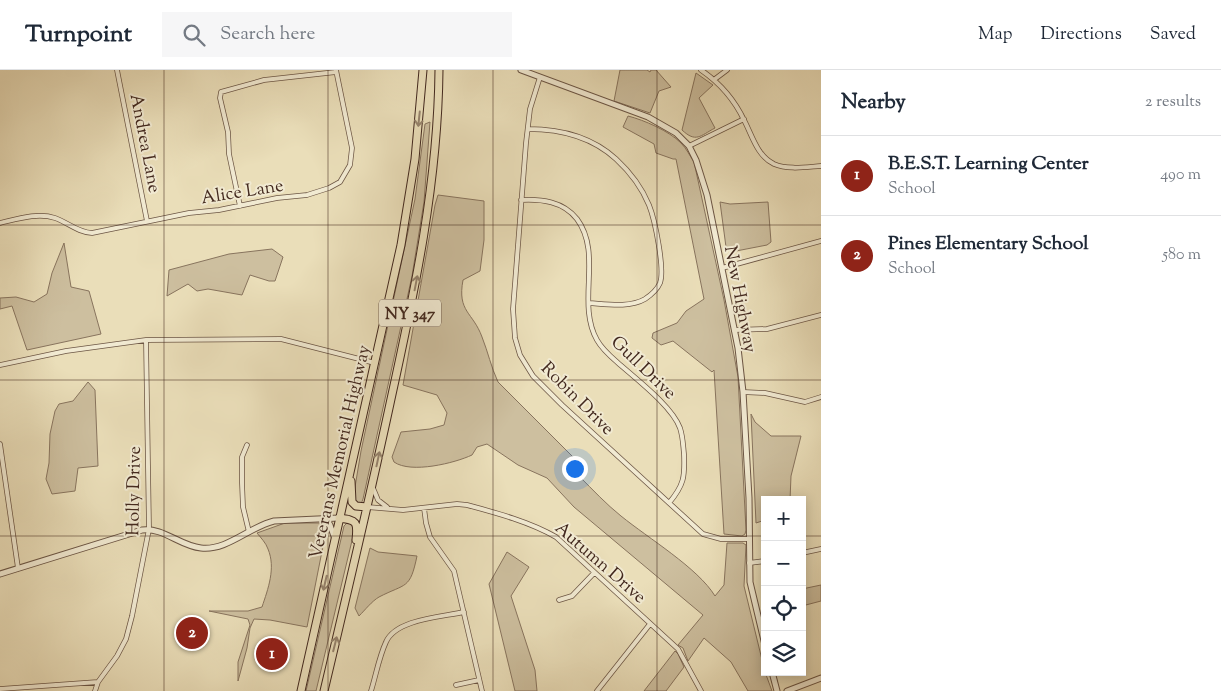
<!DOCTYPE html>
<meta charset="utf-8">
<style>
:root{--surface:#fff;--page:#f6f6f7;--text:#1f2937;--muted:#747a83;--line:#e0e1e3;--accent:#8f2418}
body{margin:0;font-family:"Sorts Mill Goudy",serif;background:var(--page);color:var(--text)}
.controls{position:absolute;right:15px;bottom:15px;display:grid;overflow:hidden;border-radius:0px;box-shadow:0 2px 12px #0003}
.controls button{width:45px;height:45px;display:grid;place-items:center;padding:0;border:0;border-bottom:1px solid var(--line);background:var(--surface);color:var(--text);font:25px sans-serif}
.you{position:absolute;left:574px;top:398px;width:18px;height:18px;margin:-12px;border:4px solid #fff;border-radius:50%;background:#1a73e8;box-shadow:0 0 0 8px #1a73e833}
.badge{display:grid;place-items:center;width:32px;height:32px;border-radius:50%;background:var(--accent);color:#fff;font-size:16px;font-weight:700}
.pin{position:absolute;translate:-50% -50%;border:2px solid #fff;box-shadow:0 1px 5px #0006}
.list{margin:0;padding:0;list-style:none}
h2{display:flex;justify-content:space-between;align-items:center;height:65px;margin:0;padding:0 20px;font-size:21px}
h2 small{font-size:16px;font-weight:400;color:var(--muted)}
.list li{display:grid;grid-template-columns:32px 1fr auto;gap:15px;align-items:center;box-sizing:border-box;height:80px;padding:0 20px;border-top:1px solid var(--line)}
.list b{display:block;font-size:19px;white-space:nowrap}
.list p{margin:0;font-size:16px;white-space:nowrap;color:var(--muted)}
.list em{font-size:16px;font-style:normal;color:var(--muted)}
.icon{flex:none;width:28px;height:28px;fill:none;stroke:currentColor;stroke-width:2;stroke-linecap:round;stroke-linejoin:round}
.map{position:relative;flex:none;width:821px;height:621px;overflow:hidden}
header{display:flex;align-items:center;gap:30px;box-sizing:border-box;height:70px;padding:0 25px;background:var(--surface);border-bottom:1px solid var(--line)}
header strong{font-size:24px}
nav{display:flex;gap:28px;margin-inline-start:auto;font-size:18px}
.search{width:350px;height:45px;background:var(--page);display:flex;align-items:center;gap:12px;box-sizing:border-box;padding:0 18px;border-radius:0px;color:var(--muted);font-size:19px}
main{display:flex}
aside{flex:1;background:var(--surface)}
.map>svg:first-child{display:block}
.green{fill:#cdbf9f;stroke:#88745e}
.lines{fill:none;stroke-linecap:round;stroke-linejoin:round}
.minor-casing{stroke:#6c5645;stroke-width:5.5}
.tertiary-casing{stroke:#6c5645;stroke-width:7}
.trunk-casing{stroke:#42281e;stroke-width:9}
.minor{stroke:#f1ead2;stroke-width:4}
.tertiary{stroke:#f1ead2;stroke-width:5}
.trunk{stroke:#eadeb9;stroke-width:7}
.oneway{stroke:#96836c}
.grid{fill:none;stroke:#42281e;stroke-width:1;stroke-opacity:0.55}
.labels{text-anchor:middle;stroke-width:4;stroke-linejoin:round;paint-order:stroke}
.shield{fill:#f1ead2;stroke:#766254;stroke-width:1}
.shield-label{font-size:16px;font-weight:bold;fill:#42281e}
.street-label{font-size:18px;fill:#42281e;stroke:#f1ead2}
</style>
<header>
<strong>Turnpoint</strong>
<div class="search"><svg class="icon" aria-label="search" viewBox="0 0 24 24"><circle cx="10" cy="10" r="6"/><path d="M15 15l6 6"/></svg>Search here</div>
<nav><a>Map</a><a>Directions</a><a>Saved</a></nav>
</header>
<main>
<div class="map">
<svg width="821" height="621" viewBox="0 0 821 621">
<rect width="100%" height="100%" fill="#eadeb9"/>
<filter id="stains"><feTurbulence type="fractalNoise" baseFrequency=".004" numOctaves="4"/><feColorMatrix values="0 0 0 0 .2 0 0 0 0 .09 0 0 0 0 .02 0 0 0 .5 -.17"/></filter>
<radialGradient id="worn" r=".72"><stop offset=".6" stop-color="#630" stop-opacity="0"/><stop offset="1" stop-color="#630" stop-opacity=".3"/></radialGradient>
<!-- green -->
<path class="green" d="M620,0H647L650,2L651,0H656L671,17L659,21L650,43L614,31Z
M696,3L713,15L699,28L715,58C700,66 696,73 682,60Z
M628,46C644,50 669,61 681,73C686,78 690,86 694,92L724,230L738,307L746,460L745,464L742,466L724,464L714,300L712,302L673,271L661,275L652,268L653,263L677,253L686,241L704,229L676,89H673L656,83L654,74L623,57Z
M430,52L424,132L412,206L363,429L361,434L355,433L354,423L361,381L415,129L425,54Z
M438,125L484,131V170L480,201L463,210C457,242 473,242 482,267C488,282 491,297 498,312L584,398L579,406C593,420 606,434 621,446C648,468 698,498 715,526L724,515L727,473H743L746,475L744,516L765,602L772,621H748L731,592L704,568L688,591L683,578L678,575L703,545L574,437L547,408L518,395L487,374L477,377L472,385C455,393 411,404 394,392L392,387L401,362L430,359L444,355L447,343L437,325L403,315L435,135Z
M720,132L730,134L768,132L771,172L767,175L731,182L726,177Z
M64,173L71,217L89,221L101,264L27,280L12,236L0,239V228L16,227L34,232L47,224L52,203Z
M272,179L283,187L275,211H269L250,205L242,225L208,219L197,221L188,214L167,226L169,200L229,184Z
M88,312L95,320L98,396L78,398L75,421L52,424L46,409L49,393L50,364L55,341L59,334L73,331Z
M751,344L755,352L771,366H801L791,406L790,430H765V450L756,453Z
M349,451L355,458L316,621H306L344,456Z
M285,453H325L326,461L307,557L270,550L254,549L250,558L247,578L238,611V592L250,555L248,549L209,541H248L262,537C268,519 276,498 268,479C266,473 261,468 257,463Z
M370,478L378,482L417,486C410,520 406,513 379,527C372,531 365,540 359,546L355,538Z
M507,482L529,497L511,526L535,600L537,621H515L489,514Z
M821,515V531L802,536V519Z
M675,581L678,584L684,597L666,621H644Z"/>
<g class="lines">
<!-- minor casing -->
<g class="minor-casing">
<path id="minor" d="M117,0L147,151
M701,0C720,13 734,29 744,50C752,65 757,86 774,94C788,100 806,97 821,96
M540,7L530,39L526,73L513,239L515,268L520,285L533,306L562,335L703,464L721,469H750
M715,9L727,0
M528,59C559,59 592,67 616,89C629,101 642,118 649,135C655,150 665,199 660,213C657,220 651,225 645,229C630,238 606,234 589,233
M689,76L744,49
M521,130C541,129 563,131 577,149C603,184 576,233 597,270C602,279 610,286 617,292C636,309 672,336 680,358C683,367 683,375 684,384C685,407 684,415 669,433
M240,136L229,84L228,62L220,28L221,22L264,10L336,2
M0,153C17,149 38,142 55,148C69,153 77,162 92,163L189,143L219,140L277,128L307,125L329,118L340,112L350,95L352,78L336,0
M722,198L821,171
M734,260L767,259L821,245
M0,295L66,281L146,270L281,269L375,293
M743,322L765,323L805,332L821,327
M0,374L18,498
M247,375L242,387V413L243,437L249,462
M373,418L378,430L387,437
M367,437L403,440L457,434L467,435C497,443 530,452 556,467L678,579L701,621
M424,438L426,453L430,467L454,501L482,621
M802,483L821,479
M749,493L765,491
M559,530L572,526L594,503
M456,615L479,610
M0,619L98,612
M95,621L98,612L117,586L126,569L132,546L149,459L146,270
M371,621C376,605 379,587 386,572C396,549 442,547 464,542
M597,621L650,554"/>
</g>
<!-- tertiary casing -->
<g class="tertiary-casing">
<path id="tertiary" d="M521,0L648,47L676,63L689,76L696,90L707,125L738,278L743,322L749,428L750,512L765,575
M325,448L330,455L335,469
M0,504L142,460C163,457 180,476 201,478C227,481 249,457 274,451L339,448
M772,602L777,621
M787,621L821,608"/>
</g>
<!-- trunk casing -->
<g class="trunk-casing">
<path id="trunk" d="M351,411L352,432L356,436L367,437
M339,448C357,450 358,452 356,470
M301,621L401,175L415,89L423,0
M324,621C347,524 370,427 391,329C415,220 438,112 439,0"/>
</g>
<!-- minor -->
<use href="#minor" class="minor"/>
<!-- tertiary -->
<use href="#tertiary" class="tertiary"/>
<!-- trunk -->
<use href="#trunk" class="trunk"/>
</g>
<!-- one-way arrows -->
<defs><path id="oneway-shaft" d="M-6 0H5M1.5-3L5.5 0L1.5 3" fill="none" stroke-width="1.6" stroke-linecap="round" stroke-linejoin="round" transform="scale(1.25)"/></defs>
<g class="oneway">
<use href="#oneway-shaft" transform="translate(419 49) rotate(96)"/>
<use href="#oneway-shaft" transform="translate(416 213) rotate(-79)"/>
<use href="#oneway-shaft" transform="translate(378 389) rotate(-78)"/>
<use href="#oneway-shaft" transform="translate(325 513) rotate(103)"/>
<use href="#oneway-shaft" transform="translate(335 574) rotate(-76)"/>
</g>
<!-- grid -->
<path class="grid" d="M164,0V621M328,0V621M493,0V621M657,0V621M0,155H821M0,310H821M0,466H765M802,466H821"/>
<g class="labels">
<!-- shield labels -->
<rect class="shield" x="379" y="229.5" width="62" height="27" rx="4"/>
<g class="shield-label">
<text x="410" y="249">NY 347</text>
</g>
<!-- street labels -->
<g class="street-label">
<text transform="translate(146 73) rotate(79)" y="6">Andrea Lane</text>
<text transform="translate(242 121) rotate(-9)" y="6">Alice Lane</text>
<text transform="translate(741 229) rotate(79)" y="6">New Highway</text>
<text transform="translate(644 297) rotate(44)" y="6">Gull Drive</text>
<text transform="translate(578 328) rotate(45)" y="6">Robin Drive</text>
<text transform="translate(339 382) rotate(-77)" y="6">Veterans Memorial Highway</text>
<text transform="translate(133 421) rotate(-89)" y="6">Holly Drive</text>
<text transform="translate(601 492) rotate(41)" y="6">Autumn Drive</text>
</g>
</g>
<rect width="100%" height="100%" filter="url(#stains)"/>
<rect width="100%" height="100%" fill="url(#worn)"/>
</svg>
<div class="controls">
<button>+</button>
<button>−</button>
<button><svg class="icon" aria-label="locate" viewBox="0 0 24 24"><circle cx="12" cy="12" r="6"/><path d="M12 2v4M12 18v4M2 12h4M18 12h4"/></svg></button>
<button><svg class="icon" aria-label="layers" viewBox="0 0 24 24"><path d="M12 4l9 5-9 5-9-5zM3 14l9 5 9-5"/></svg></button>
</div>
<div class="you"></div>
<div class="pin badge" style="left:272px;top:584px">1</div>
<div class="pin badge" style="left:192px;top:563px">2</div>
</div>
<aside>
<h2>Nearby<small>2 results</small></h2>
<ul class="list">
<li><span class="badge">1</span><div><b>B.E.S.T. Learning Center</b><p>School</p></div><em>490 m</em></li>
<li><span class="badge">2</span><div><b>Pines Elementary School</b><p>School</p></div><em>580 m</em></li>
</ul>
</aside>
</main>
